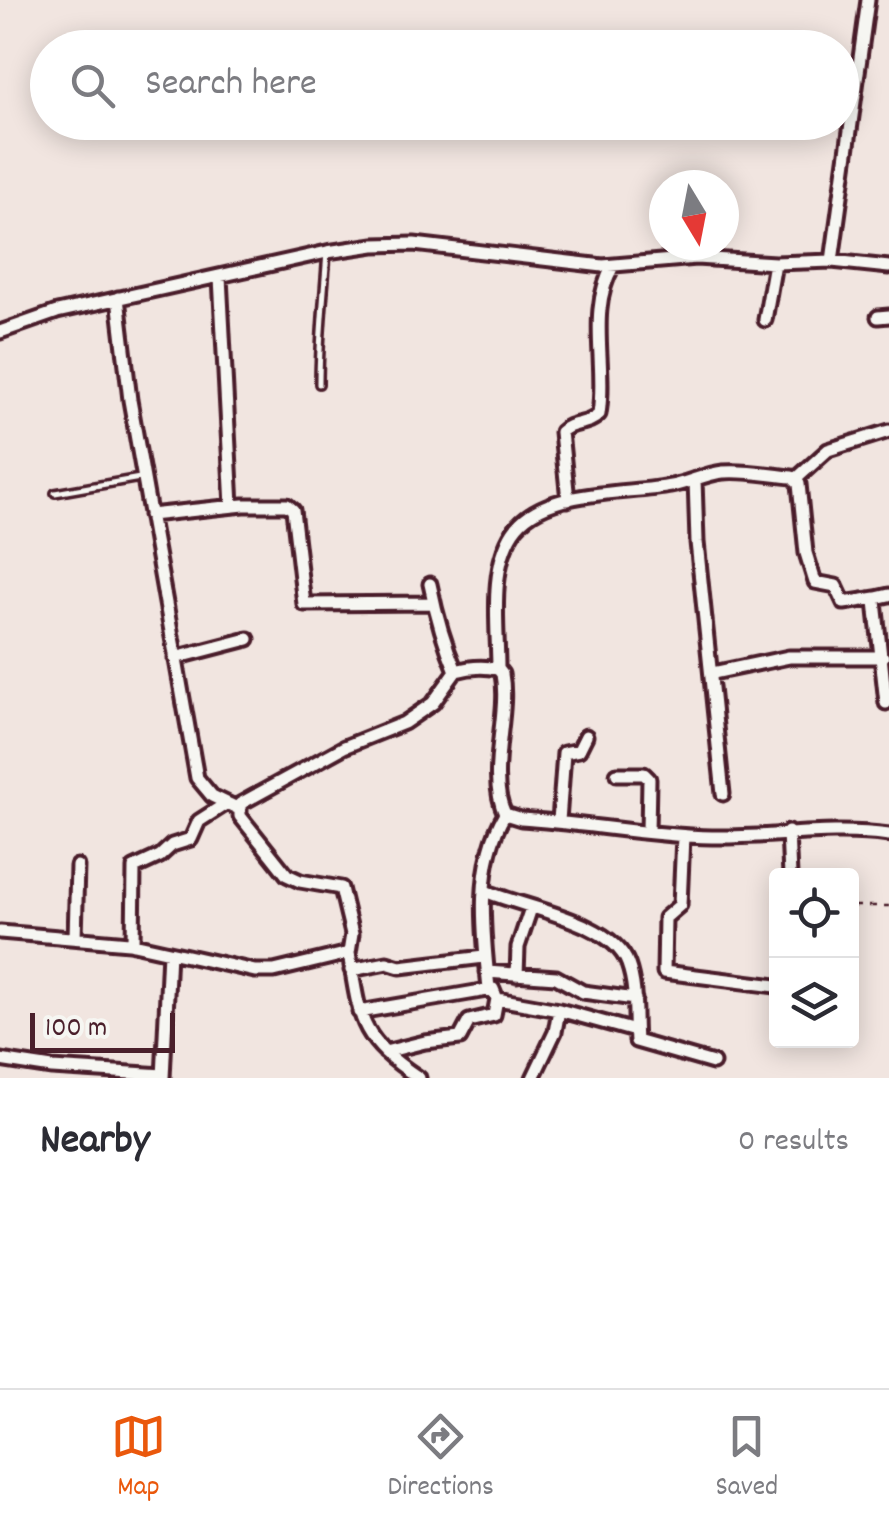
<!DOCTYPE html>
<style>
:root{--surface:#fff;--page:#f2f2f3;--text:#2b2b33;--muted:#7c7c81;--line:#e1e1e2;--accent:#ea580c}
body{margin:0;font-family:Dekko,sans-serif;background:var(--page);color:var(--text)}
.controls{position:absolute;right:30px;bottom:30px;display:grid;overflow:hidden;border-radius:10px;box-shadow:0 5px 25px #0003}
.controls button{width:90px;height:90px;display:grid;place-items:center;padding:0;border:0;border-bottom:2px solid var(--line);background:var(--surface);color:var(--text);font:50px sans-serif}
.compass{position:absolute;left:649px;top:170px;width:90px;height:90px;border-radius:50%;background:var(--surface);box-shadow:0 5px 25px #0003;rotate:170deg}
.scale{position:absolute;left:30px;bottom:25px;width:145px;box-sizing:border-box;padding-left:10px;border:5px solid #4a1f2b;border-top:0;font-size:28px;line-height:35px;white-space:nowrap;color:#4a1f2b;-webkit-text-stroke:8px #f6f6f2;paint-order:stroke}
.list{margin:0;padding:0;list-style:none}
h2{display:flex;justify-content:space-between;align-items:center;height:130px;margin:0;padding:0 40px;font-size:42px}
h2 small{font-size:32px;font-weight:400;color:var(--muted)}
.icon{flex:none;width:55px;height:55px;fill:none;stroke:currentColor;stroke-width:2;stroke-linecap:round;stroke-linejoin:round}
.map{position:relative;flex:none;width:889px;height:1078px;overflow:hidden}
.search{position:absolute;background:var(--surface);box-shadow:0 5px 25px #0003;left:30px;right:30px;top:30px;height:110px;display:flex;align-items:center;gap:25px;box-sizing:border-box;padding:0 35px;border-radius:55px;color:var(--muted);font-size:38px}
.sheet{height:310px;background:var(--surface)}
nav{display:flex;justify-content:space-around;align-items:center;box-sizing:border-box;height:140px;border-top:2px solid var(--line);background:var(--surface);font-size:28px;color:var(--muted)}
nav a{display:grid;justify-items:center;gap:5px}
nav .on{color:var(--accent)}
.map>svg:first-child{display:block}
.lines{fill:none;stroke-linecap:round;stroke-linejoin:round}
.service-casing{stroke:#4a1f2b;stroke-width:12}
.minor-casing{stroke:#4a1f2b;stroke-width:19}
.path{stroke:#4a1f2b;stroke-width:2.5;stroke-dasharray:8 8;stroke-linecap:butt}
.service{stroke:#f6f6f2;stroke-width:5}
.minor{stroke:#f6f6f2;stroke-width:11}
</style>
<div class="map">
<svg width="889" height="1078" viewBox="0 0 889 1078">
<rect width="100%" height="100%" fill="#f1e5e0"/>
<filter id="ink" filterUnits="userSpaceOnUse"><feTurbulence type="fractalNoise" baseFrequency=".01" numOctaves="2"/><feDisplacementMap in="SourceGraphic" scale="20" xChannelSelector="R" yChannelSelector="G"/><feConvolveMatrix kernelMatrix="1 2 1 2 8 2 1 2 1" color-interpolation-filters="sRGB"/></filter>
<g filter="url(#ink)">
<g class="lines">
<!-- service casing -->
<g class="service-casing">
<path id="service" d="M319,384C319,339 324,296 327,252
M55,493L140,478"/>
</g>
<!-- minor casing -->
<g class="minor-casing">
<path id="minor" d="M832,261L868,0
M220,277L232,506
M118,298L130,400L197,778L212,796L239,809
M878,317L889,316
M765,320L775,263
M0,332L57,312L327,252L374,245L414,244L603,266L696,258L775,263L832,261L889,267
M695,479L697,542L723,794
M796,479L828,450L889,431
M568,500L561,432C571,421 589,426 599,414C607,365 587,311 613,266
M150,515L244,505H287L293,510L304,604L434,603
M430,584C436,614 444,643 456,671
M175,658L248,639
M498,669C498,627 489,569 513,532C541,488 624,495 671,486C688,483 705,474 723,472C745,470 769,475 792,477L799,484L806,553L815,582L836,586L844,603L876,598
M713,673L789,657H883
M886,703L875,601L876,598L889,595
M617,774H644L649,779L648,832
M559,821L564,753L579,750L586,736
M788,832L790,876
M683,836L680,905L665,918L664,972L776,986
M485,891C524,908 613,921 628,964C637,989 634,1015 636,1041L713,1063
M0,932L129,943L255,971H274L349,953L352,934L341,888L300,881L287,875L240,816V804L344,747L404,723L433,703L456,671C469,667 484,666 498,669L502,674C510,716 486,774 505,814L521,819C585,823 649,836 712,837C772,838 829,827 889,835
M75,938L77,866
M133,944L134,868L160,856L172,845L191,839L199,821L227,803
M349,953C360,1020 359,1038 419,1078
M351,970L387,963L400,967L484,957
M487,972L556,977L583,992L635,999
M517,975L518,947L531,908
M489,988C483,932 475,864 505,814
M359,1012L493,989L497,999L559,1010L635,1031
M385,1052L425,1042L460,1038L469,1021L494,1015L497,999
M0,1060L52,1068L163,1075
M163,1078L169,952
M533,1078L555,1032L559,1010"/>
</g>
<!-- path -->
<path class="path" d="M852,906H889"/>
<!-- service -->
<use href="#service" class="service"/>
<!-- minor -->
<use href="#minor" class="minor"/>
</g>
</g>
</svg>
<div class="controls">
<button><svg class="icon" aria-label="locate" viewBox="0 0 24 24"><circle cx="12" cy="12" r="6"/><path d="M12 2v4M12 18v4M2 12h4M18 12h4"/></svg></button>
<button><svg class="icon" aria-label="layers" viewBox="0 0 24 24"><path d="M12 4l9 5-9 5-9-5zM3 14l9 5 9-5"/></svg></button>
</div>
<svg class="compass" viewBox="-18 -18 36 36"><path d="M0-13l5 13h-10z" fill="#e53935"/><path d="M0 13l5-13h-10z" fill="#7c7c81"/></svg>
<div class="scale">100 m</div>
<div class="search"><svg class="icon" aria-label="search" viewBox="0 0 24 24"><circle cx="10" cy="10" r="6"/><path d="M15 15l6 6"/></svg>Search here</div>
</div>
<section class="sheet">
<h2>Nearby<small>0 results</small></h2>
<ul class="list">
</ul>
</section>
<nav>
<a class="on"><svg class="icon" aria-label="map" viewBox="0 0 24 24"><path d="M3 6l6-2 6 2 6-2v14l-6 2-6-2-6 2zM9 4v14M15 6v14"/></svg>Map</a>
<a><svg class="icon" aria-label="directions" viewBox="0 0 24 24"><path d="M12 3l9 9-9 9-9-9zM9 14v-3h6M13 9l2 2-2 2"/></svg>Directions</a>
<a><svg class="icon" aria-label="saved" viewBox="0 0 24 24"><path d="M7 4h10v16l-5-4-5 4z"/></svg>Saved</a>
</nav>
